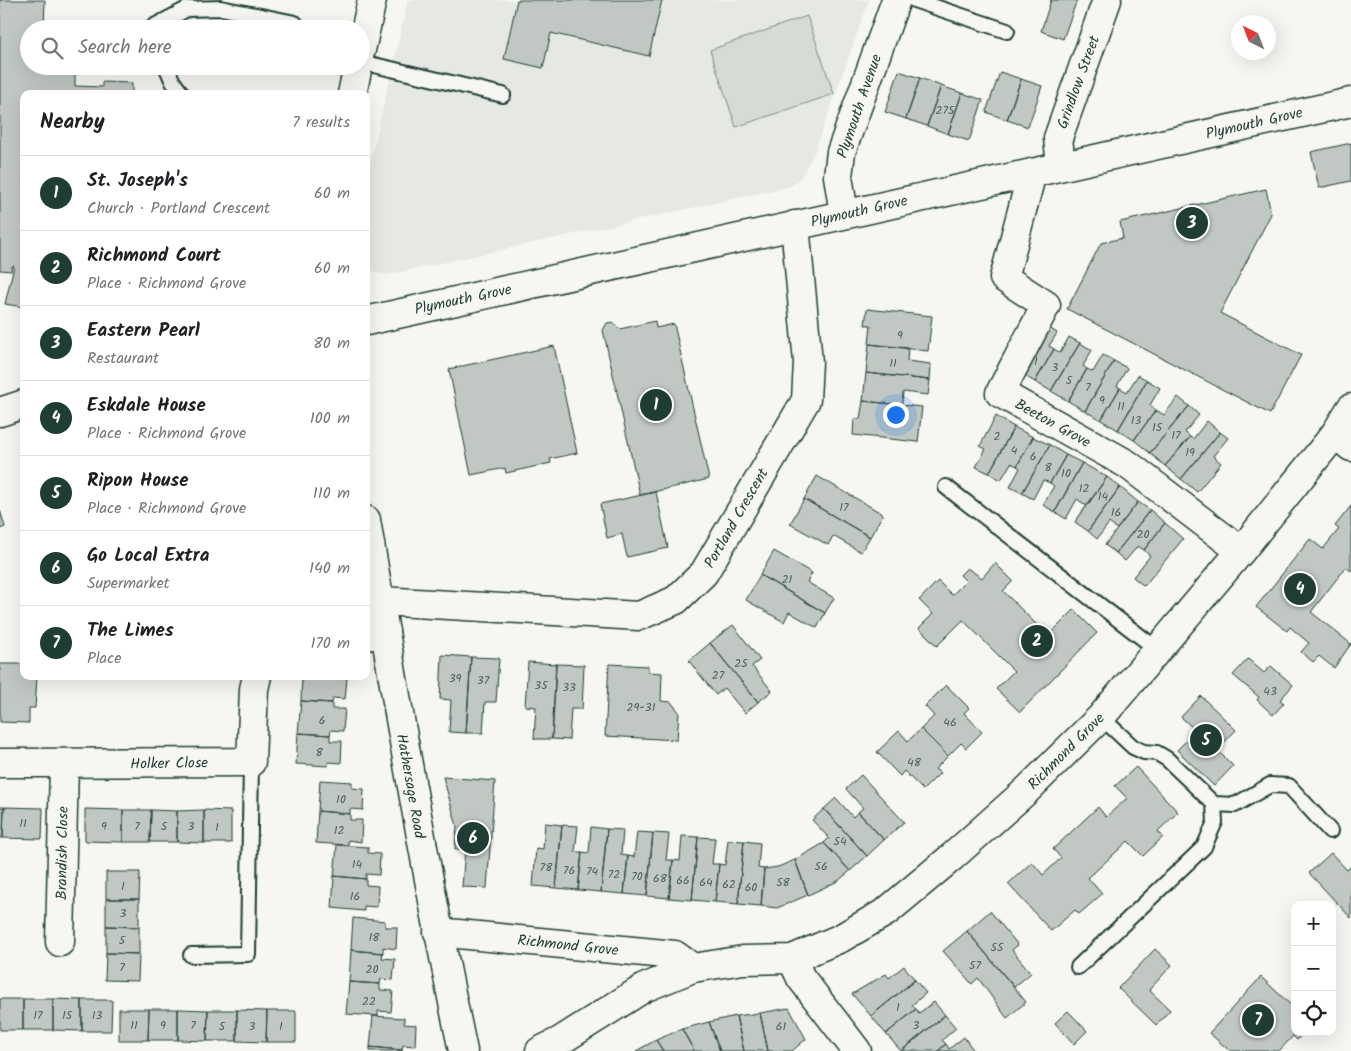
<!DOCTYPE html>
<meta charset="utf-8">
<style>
:root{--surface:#fff;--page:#f6f6f6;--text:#202124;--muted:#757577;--line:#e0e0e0;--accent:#1f3d34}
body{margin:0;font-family:Kalam,sans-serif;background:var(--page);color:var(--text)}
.controls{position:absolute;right:15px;bottom:15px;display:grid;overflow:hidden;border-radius:10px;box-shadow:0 5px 20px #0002}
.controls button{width:45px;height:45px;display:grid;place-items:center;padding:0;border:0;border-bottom:1px solid var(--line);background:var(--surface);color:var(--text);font:25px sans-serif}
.compass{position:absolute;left:1231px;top:15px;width:45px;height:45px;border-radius:50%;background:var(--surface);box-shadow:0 5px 20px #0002;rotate:318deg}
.you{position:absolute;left:895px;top:414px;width:18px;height:18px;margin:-12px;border:4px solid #fff;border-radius:50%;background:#1a73e8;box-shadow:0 0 0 8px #1a73e833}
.badge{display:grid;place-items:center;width:32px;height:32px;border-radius:50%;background:var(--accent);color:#fff;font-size:16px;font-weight:700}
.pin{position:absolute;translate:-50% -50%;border:2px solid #fff;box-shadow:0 1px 5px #0006}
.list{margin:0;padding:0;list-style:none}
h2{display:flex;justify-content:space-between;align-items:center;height:65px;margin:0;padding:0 20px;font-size:21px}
h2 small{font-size:16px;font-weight:400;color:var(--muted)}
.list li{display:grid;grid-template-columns:32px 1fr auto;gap:15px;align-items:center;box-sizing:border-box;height:75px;padding:0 20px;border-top:1px solid var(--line)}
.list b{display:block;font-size:19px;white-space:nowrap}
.list p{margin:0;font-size:16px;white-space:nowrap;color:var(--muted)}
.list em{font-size:16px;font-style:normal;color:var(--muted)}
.icon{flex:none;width:28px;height:28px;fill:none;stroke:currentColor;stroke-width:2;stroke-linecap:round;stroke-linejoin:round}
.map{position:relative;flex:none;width:1351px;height:1051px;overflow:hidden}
.search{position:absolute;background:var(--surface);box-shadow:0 5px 20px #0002;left:20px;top:20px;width:350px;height:55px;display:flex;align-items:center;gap:12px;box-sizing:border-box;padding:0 18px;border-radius:28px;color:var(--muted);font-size:19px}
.panel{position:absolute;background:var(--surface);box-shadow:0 5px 20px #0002;left:20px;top:90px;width:350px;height:590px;border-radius:10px}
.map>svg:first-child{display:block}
.built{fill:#e6e8e4}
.green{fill:#d6dbd6;stroke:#7a8c85}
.building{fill:#c1c8c3;stroke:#1f3d34}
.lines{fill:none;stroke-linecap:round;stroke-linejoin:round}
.lane-casing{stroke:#1f3d34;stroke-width:18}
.street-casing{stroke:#1f3d34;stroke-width:31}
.secondary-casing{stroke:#1f3d34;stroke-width:31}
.primary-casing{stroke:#1f3d34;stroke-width:31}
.lane{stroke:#f6f6f2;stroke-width:14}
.street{stroke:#f6f6f2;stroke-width:28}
.secondary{stroke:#f6f6f2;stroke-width:28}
.primary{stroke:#f6f6f2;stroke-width:28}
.labels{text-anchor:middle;stroke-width:4;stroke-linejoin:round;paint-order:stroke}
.number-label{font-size:12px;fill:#486058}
.street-label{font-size:15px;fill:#1f3d34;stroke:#f6f6f2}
</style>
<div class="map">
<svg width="1351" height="1051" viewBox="0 0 1351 1051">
<rect width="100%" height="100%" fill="#f6f6f2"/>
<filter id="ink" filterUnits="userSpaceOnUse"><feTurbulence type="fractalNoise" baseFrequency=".02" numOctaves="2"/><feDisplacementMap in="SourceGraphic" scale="10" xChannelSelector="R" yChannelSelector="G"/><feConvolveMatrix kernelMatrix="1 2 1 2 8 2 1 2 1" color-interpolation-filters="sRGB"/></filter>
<g filter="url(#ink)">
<!-- built -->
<path class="built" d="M408,0H869L815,151L801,177L792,186L387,275L375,272L366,266V181Z"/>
<!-- green -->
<path class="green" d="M807,16L834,94L736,127L710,50Z"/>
<!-- building -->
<path class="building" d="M0,0H45L44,29H29V66H75V86L102,87V82L132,83V94H24V317L21,316L23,307L5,304L14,266H12L11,271L0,270Z
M517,0H662L649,56L551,33L543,68L504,59Z
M1051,0H1077L1063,39L1041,31Z
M899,71L920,78L906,119L885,112Z
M1000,72L1021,79L1007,120L986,112Z
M920,78L941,86L927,126L906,119Z
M1021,79L1042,86L1028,127L1007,120Z
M941,86L962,93L948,134L927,126Z
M962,93L983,100L969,141L948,134Z
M1351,143V181L1319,188L1311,152Z
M1266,189L1271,214L1220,313L1301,355L1270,414L1067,309L1101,243L1123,238L1120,222Z
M867,309L932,316L928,351L869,344L871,325H865Z
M655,321L656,328L674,324L709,479L640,495L603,330L607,323L613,322L620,329Z
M1046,326L1057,333L1049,346L1054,349L1035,382L1018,372Z
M1069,337L1080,343L1051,391L1035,382L1054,349L1060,353Z
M1080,343L1092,350L1083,366L1087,369L1068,401L1051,391Z
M869,344L908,348L907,361L931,364L930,380L866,373Z
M554,346L577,453L550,459L551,463L506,473L505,468L471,475L449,369Z
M1103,355L1114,361L1085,411L1068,401L1087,369L1093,372Z
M1114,361L1127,368L1117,386L1120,388L1101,420L1085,411Z
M866,373L930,380L928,395L903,392L902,405L863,401Z
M1138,375L1147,380L1118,430L1101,420L1120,388L1127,392Z
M1147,380L1160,388L1150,405L1156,410L1134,440L1118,430Z
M1178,397L1189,406L1150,453L1134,440L1156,410L1164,415Z
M863,401L922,407L918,442L853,435L854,419H860Z
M1189,406L1199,415L1185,432L1190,437L1165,466L1150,453Z
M996,416L1014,427L989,473L976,467L986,449L980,446Z
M1207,421L1220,432L1181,479L1165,466L1190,437L1193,439Z
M1014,427L1033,437L1017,466L1011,463L1001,480L989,473Z
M1220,432L1228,438L1213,456L1221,463L1197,492L1181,479Z
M1033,437L1050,445L1022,493L1010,487L1020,468L1017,466Z
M1050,445L1066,455L1050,483L1043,480L1033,499L1022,493Z
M1066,455L1082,463L1055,512L1043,505L1054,486L1050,483Z
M1082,463L1107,477L1087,506L1077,499L1066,519L1055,512Z
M817,476L883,514L870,537L804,499Z
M1107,477L1120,487L1088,531L1075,522Z
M1120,487L1138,502L1117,529L1109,523L1097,539L1088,531Z
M656,492L668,548L627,557L622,534L607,538L600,504Z
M804,499L870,537L861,552L833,536L828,545L790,524Z
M1138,502L1150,510L1116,553L1105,545Z
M1351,506V571L1346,567L1311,612L1351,644L1334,668L1319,656L1313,662L1301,652L1309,643L1290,627L1287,631L1256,607L1310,539L1323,549L1339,529L1335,526Z
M0,510L5,527L0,529Z
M1150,510L1165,523L1144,550L1138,546L1125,561L1116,553Z
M1165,523L1183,539L1144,586L1133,577L1150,556L1144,550Z
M774,551L812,573L807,582L834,598L825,613L760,575Z
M995,563L1013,581L1003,591L1048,636L1074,610L1097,633L1020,712L996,689L1014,671L963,620L937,646L919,628L933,614L919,600L938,581L952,595L966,581L960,575L967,568L982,578Z
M760,575L825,613L817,628L789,612L784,622L746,600Z
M733,625L760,660L752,666L772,691L758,702L710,643Z
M710,643L758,702L745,713L724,688L716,695L689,661Z
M442,655L471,657L466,733L449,732L451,700L440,699Z
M471,657L499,658L496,702H485L483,733H466Z
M1248,659L1264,673L1271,666L1293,685L1280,700L1284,703L1273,715L1257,700L1259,697L1233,675Z
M528,662L556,664L552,739H534L536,707L525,706Z
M0,664H24V676L37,677L35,708H29V723L0,722Z
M556,664L584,665L582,709H571L569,740L552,739Z
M609,664L648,666V672L662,673L661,701L671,702L679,712L677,740L605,736Z
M302,676L347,678L345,699L333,698L332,703L301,701Z
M946,685L969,708L964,713L982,732L966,748L961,743L948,756L921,729L934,716L925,706Z
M1201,696L1236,730L1217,750L1233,766L1214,786L1177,750L1196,731L1181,717Z
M301,701L332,703V709H345L343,731L331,730L330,735L298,733Z
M921,729L948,756L935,769L940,773L923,790L904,771L900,776L877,752L899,731L908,741Z
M298,733L330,735V741H342L341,763L328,762V766L296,764Z
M1136,767L1178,812L1158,831L1163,837L1143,856L1128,841L1088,878L1102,894L1079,914L1075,910L1051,931L1008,884L1032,862L1043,875L1061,858L1053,849L1098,807L1106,817L1127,798L1115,786Z
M861,775L904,822L884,840L858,812L863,808L846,789Z
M443,777L495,781L487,888L462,887L465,849H455L457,826Z
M320,780L352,782V788L364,789L363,810L350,809V814L318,811Z
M836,798L853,817L858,812L884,840L867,856L824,809Z
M0,807H4L3,838H0Z
M4,807L43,808L42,839L3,838Z
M85,809L123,810V842L85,841Z
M824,809L867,856L850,871L824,843L829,838L812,820Z
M123,810H151L150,842H123Z
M151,810L177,811V842H150Z
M204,810V843L177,842V811Z
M204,810L231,811V843H204Z
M318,811L350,814V820H362L361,842L348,840V845L316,843Z
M545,823L562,825L556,888L533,886L536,848L543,849Z
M562,825L578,826L575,852H582L578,890L556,888Z
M591,827L607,829L601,892L578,890L582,852L589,853Z
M607,829L623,830L621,855L628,856L624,894L601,892Z
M637,832L653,833L647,896L624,894L628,856L634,857Z
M653,833L669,834L666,860H673L669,898L647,896Z
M682,836L698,837L692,900L669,898L673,860L680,861Z
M698,837L715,838L712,864H719L715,902L692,900Z
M728,840L744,841L738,904L715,902L719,864L725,865Z
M744,841L760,843L758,868L764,869L761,906L738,904Z
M824,843L850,871L838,881L808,895L795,860Z
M337,845L368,847V853L380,854L379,875L366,874V879L334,876Z
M1331,853L1347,870L1351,866V918L1309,873Z
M795,860L808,895L777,908L761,906L764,869L778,867Z
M106,872H140L139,899H106Z
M334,876L366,879V885L378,886L377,907L364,906V911L332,908Z
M106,899H139V927L106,926Z
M990,911L1018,945L1012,950L1031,973L1014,987L967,931Z
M353,918L385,921V927H397L396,949L383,947V953L351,950Z
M106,926L139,927V954L106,953Z
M967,931L1026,1002L1007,1018L978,978L972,984L943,951Z
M1155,949L1172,965L1149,990L1170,1010L1156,1025L1118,988Z
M351,950L383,953L382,958L395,959L393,980L381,979L380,984L349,982Z
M106,953L139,954L138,981L105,980Z
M904,966L915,980L871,1016L852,994L886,974L889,978Z
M1261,977L1295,1009V1032H1304L1297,1040L1293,1036L1279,1051H1230L1209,1033Z
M915,980L926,993L912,1005L916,1009L886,1034L871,1016Z
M349,982L380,984V990L393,991L391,1012L378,1011V1016L346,1014Z
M0,999H23V1030H0Z
M23,999H53V1030H23Z
M53,999L82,1000V1031L53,1030Z
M82,1000H112L111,1031H82Z
M934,1002L945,1015L901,1051L886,1034L916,1009L919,1013Z
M789,1008L806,1039L792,1051H768L760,1013Z
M119,1009H149L148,1040H119Z
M149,1009H178V1040H148Z
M178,1009L208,1010L207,1041L178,1040Z
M208,1010H237V1041H207Z
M237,1010L267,1011L266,1042L237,1041Z
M267,1011H296V1042H266Z
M1068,1011L1087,1031L1074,1044L1055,1023Z
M760,1013L768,1051H744L736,1016Z
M945,1015L956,1028L942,1040L946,1044L938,1051H902Z
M373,1016L404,1018V1024L416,1025L415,1046L403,1045L402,1050L370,1047Z
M736,1016L744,1051H720L709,1022Z
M709,1022L720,1051H694L682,1029Z
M682,1029L694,1051H663L656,1040Z
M964,1037L974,1051H938L946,1044L949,1049Z
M656,1040L663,1051H636Z
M370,1047L402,1050V1051H370Z"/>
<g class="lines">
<!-- lane casing -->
<g class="lane-casing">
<path id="lane" d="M914,0L1007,31
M149,29L187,9L221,8L295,23
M361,62L503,95
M166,66L173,82L182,94
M946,487L1158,650
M1214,804L1235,805L1270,785L1289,786L1330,831
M191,955L248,954L251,762
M1078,967L1204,847L1215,822L1214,804L1167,759L1157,753L1144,752L1133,747L1101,717"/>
</g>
<!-- street casing -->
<g class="street-casing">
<path id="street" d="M1061,166L1058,138L1107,0
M1032,173L1004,278L1046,305L1000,393L1127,464L1241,551
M844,214L838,176L841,152L896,0
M1335,434L1351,447
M380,601L639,616L676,600L704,573L806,400L808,362L795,225
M366,636L385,632
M0,763L251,762L254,689L257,676
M60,942L64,764
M792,959L801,978L857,1051"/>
</g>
<!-- secondary casing -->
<g class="secondary-casing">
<path id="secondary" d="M361,50L372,0
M352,94L358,66
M366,520C396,698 426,875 463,1051
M438,932L675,955L693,968
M540,1051L560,1041L644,988L693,968L743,960L792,959L841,938L886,912L952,857L1026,791L1101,717L1241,551L1335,434L1351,408"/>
</g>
<!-- primary casing -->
<g class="primary-casing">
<path id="primary" d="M366,321L1351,102
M0,412L24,404"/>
</g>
<!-- lane -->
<use href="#lane" class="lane"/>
<!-- street -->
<use href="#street" class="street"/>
<!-- secondary -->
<use href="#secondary" class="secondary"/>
<!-- primary -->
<use href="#primary" class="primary"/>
</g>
</g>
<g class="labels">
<!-- number labels -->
<g class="number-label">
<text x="945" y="114">275</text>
<text x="900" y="339">9</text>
<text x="1036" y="365">1</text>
<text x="893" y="367">11</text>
<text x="1055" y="371">3</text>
<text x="1069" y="384">5</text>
<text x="1088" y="391">7</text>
<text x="1102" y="404">9</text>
<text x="1121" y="410">11</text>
<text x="1136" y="424">13</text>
<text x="1157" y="431">15</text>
<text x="1176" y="439">17</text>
<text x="997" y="440">2</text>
<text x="1014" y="454">4</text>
<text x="1190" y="456">19</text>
<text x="1033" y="460">6</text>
<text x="1048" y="471">8</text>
<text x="1066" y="477">10</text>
<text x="1084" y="492">12</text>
<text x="1103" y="500">14</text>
<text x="844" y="511">17</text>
<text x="1116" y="516">16</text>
<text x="1143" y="538">20</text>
<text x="787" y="583">21</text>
<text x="741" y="667">25</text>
<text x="718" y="679">27</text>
<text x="455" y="682">39</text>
<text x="483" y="684">37</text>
<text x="541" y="689">35</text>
<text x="569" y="691">33</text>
<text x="1270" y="695">43</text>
<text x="641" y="711">29-31</text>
<text x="322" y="724">6</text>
<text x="950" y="726">46</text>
<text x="319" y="756">8</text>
<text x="914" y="766">48</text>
<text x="341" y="803">10</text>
<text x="23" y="827">11</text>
<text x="104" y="830">9</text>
<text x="137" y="830">7</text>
<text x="164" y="830">5</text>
<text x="191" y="830">3</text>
<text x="217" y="831">1</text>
<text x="339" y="834">12</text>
<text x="840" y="845">54</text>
<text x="357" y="868">14</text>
<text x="821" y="870">56</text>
<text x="546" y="871">78</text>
<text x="569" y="874">76</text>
<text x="592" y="875">74</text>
<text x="614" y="878">72</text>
<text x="637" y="880">70</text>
<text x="660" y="882">68</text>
<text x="683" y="884">66</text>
<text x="706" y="886">64</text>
<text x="783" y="886">58</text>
<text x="729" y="888">62</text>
<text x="123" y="890">1</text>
<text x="751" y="891">60</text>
<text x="355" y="900">16</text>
<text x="123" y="917">3</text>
<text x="374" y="941">18</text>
<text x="122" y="944">5</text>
<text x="997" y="951">55</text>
<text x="975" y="969">57</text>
<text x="122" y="971">7</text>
<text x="372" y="973">20</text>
<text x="369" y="1005">22</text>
<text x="898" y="1011">1</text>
<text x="38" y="1019">17</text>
<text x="67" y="1019">15</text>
<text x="97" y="1019">13</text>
<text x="134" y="1029">11</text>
<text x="163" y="1029">9</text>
<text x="193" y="1029">7</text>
<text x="916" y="1029">3</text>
<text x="222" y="1030">5</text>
<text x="252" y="1030">3</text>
<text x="281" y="1030">1</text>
<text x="781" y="1030">61</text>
</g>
<!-- street labels -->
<g class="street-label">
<text transform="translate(1078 82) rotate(-70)" y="5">Grindlow Street</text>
<text transform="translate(859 106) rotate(-71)" y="5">Plymouth Avenue</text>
<text transform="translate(1254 123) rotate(-13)" y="5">Plymouth Grove</text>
<text transform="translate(859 211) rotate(-13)" y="5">Plymouth Grove</text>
<text transform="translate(463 299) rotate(-12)" y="5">Plymouth Grove</text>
<text transform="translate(1053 423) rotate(29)" y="5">Beeton Grove</text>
<text transform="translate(736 518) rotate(-60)" y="5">Portland Crescent</text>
<text transform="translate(1066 751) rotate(-45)" y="5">Richmond Grove</text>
<text transform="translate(169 763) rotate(-1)" y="5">Holker Close</text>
<text transform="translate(411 786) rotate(80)" y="5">Hathersage Road</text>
<text transform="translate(62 853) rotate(-89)" y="5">Brandish Close</text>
<text transform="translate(568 945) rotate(6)" y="5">Richmond Grove</text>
</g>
</g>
</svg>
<div class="controls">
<button>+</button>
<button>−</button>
<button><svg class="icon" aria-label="locate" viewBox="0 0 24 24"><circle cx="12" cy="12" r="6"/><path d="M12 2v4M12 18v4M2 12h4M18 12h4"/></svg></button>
</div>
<svg class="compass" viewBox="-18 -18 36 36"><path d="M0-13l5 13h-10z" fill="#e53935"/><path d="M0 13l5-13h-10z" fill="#757577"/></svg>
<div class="you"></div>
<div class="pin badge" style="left:656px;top:405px">1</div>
<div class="pin badge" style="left:1037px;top:641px">2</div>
<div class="pin badge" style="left:1192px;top:223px">3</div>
<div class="pin badge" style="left:1300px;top:589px">4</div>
<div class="pin badge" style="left:1206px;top:740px">5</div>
<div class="pin badge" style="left:473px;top:838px">6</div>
<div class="pin badge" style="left:1258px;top:1020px">7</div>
<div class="search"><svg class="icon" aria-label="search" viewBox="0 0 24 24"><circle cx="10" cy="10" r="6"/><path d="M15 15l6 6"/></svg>Search here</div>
<section class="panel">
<h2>Nearby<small>7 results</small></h2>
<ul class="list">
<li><span class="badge">1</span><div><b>St. Joseph's</b><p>Church · Portland Crescent</p></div><em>60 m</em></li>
<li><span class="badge">2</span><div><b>Richmond Court</b><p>Place · Richmond Grove</p></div><em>60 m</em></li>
<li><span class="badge">3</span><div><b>Eastern Pearl</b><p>Restaurant</p></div><em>80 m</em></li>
<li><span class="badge">4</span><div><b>Eskdale House</b><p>Place · Richmond Grove</p></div><em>100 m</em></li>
<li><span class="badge">5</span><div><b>Ripon House</b><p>Place · Richmond Grove</p></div><em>110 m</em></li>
<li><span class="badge">6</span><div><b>Go Local Extra</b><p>Supermarket</p></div><em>140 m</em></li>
<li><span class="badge">7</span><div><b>The Limes</b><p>Place</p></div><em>170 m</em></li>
</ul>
</section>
</div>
